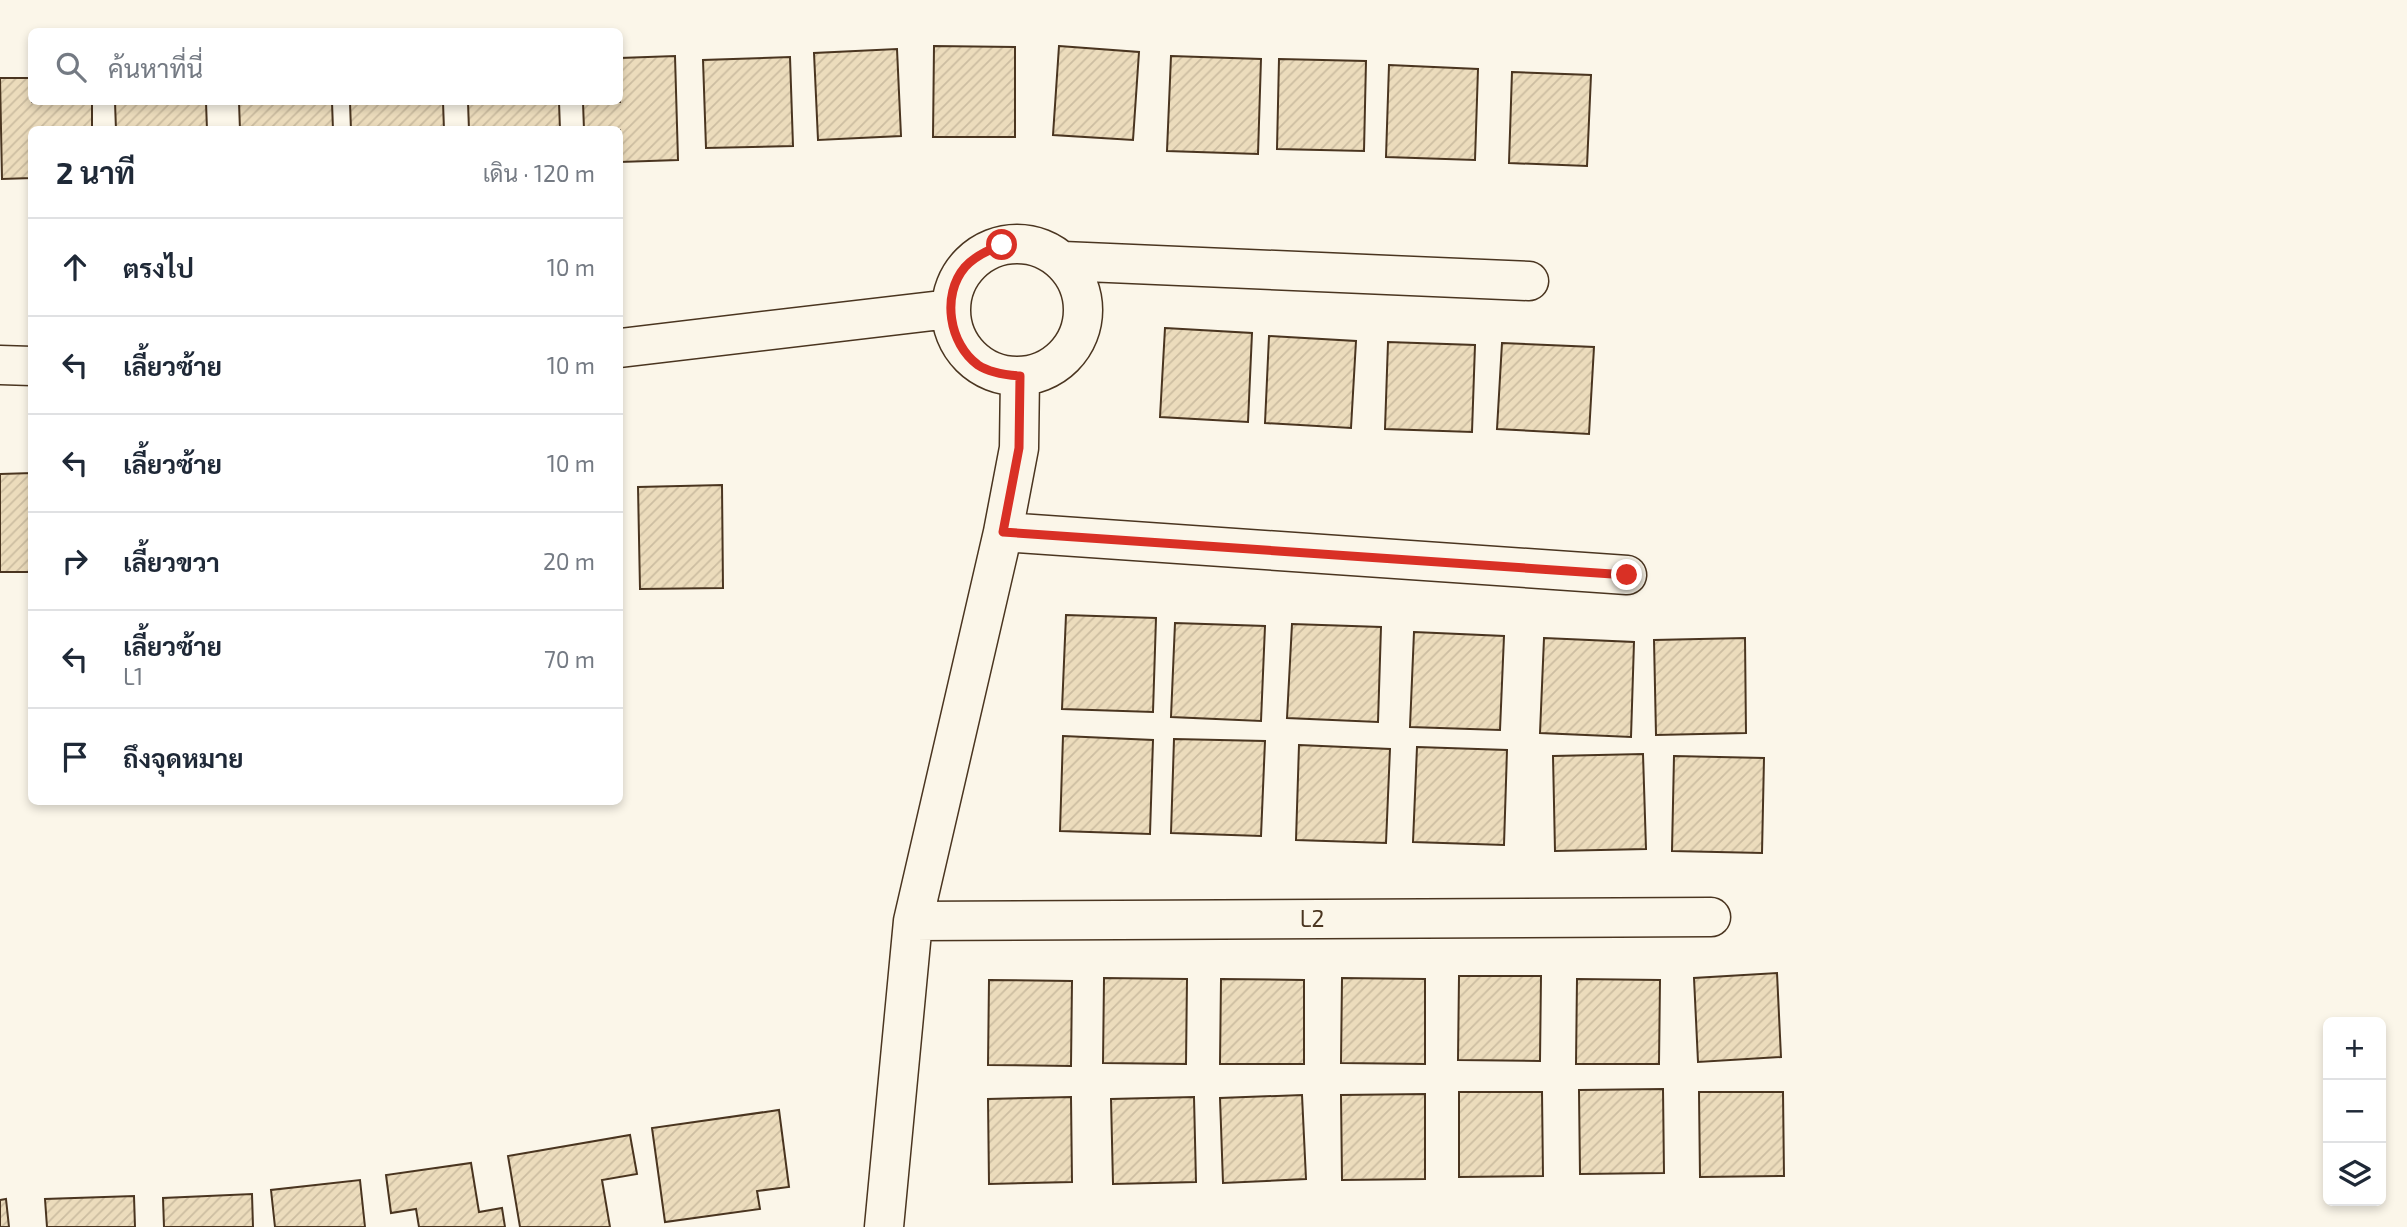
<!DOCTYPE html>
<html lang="th">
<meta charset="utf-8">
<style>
:root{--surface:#fff;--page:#f2f2f3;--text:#1f2937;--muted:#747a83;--line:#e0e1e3}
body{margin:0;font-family:"Exo 2",Sarabun,sans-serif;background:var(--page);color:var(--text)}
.controls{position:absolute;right:21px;bottom:21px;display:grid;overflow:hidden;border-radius:10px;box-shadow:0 4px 10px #0003}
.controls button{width:63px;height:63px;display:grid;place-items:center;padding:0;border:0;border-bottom:2px solid var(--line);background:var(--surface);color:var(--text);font:35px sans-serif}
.stop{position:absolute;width:21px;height:21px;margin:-16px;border:5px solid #d93025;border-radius:50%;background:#fff}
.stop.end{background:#d93025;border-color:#fff;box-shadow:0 2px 7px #0008}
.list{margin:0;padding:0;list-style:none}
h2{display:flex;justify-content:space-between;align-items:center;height:91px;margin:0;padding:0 28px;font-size:30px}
h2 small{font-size:23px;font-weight:400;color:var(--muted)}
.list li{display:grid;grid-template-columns:46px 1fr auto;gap:21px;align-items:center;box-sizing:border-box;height:98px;padding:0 28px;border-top:2px solid var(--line)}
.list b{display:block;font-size:26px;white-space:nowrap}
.list p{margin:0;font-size:23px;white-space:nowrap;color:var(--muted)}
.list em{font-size:23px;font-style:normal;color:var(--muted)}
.icon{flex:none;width:38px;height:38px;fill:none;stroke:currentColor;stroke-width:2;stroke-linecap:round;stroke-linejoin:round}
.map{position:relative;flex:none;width:2407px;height:1227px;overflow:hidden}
.search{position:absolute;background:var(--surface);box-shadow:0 4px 10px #0003;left:28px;top:28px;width:595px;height:77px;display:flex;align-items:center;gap:18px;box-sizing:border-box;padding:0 24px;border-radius:10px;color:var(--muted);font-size:26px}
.panel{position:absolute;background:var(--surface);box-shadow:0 4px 10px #0003;left:28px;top:126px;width:595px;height:679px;border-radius:10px}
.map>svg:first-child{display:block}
.building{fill:url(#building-hatch);stroke:#4a3520;stroke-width:2}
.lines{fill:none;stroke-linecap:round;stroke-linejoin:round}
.minor-casing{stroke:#4a3520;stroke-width:41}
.minor{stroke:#fbf6e9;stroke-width:38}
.route{stroke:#d93025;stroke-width:9}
.labels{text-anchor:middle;stroke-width:5;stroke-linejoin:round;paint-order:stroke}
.street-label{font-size:23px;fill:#4a3520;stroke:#fbf6e9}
</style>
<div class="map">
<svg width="2407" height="1227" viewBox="0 0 2407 1227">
<defs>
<pattern id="building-hatch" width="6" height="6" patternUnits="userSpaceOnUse" patternTransform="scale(1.75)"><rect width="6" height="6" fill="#ecdcbc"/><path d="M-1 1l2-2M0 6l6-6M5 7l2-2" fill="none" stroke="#ccbda1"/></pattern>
</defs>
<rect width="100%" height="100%" fill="#fbf6e9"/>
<!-- building -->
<path class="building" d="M934,46L1015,47V137H933Z
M1059,46L1139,52L1133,140L1053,135Z
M897,49L901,136L818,140L814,53Z
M675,56L678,160L620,162V130H584L583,102H620V58Z
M1171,56L1261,59L1258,154L1167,151Z
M790,57L793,146L706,148L703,60Z
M1279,59L1366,61L1364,151L1277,149Z
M1389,65L1478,69L1475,160L1386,157Z
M1512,72L1591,75L1587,166L1509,163Z
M0,78H32V102H92V130H32V178L2,179Z
M115,102H206L207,130H116Z
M239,102H332L333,130H240Z
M350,102H443L444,130H351Z
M468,102H559L560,130H469Z
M1165,328L1252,333L1248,422L1160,417Z
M1269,336L1356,341L1351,428L1265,423Z
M1388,342L1475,345L1472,432L1385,429Z
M1502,343L1594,347L1589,434L1497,429Z
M32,473V572H0V474Z
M722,485L723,588L640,589L638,487Z
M1066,615L1156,618L1153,712L1062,709Z
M1175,623L1265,626L1261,721L1171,717Z
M1292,624L1381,627L1378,722L1287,718Z
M1414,632L1504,636L1500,730L1410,727Z
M1544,638L1634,642L1631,737L1540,733Z
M1745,638L1746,733L1656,735L1654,640Z
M1063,736L1153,740L1150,834L1060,831Z
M1174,739L1265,741L1261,836L1171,833Z
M1299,745L1390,749L1386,843L1296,840Z
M1417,747L1507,750L1504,845L1413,842Z
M1643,754L1646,849L1555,851L1553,756Z
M1674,756L1764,758L1762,853L1672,851Z
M1777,973L1781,1057L1698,1062L1694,978Z
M1459,976H1541L1540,1061L1458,1060Z
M1104,978L1187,979L1186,1064L1103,1063Z
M1342,978L1425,979V1064L1341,1063Z
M1221,979L1304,980V1064H1220Z
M1577,979L1660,980L1659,1064H1576Z
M989,980L1072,981L1071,1066L988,1065Z
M1663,1089L1664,1173L1580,1174L1579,1090Z
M1459,1092H1542L1543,1176L1459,1177Z
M1699,1092H1783L1784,1176L1700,1177Z
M1425,1094V1179L1342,1180L1341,1095Z
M1302,1095L1306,1179L1223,1183L1220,1098Z
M1071,1097L1072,1182L989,1184L988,1099Z
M1194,1097L1196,1182L1113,1184L1111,1099Z
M779,1110L789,1187L757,1191L760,1209L665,1222L652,1128Z
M630,1135L637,1174L602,1180L610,1227H520L508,1156Z
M471,1163L479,1212L502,1208L505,1227H419L416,1209L391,1213L386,1175Z
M360,1180L365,1227H275L271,1190Z
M252,1194L253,1227H164L163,1198Z
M134,1196L135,1227H47L45,1199Z
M6,1199L9,1227H0V1200Z"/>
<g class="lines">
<!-- minor casing -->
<g class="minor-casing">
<path id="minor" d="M951 310a66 66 0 1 1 132 0a66 66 0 1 1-132 0Z
M1063,261L1529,281
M620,348L950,309
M0,365L32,366
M1003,532L1627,575
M913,921L1711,917
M884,1227L913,921L1003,532L1019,448L1020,376"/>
</g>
<!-- minor -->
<use href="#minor" class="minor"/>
</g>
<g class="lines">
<!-- route -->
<path class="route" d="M1002,245C988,250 975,256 965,267C941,295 949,344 978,365C990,373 1006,375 1020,376L1019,448L1003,532L1627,575"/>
</g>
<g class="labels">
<!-- street labels -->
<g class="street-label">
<text x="1312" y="927">L2</text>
</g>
</g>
</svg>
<div class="controls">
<button>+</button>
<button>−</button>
<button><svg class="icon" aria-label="layers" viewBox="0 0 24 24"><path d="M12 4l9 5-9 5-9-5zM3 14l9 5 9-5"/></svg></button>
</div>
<div class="stop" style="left:1002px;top:245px"></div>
<div class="stop end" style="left:1627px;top:575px"></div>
<div class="search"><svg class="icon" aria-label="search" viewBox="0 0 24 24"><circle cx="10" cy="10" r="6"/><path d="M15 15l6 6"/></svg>ค้นหาที่นี่</div>
<section class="panel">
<h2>2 นาที<small>เดิน · 120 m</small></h2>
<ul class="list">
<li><svg class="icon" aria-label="ahead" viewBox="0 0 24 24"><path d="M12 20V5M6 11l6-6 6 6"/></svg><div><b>ตรงไป</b></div><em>10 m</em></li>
<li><svg class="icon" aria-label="left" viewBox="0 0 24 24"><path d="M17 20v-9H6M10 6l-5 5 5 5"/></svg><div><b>เลี้ยวซ้าย</b></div><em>10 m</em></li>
<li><svg class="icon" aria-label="left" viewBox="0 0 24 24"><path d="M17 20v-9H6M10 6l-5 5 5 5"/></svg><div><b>เลี้ยวซ้าย</b></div><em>10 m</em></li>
<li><svg class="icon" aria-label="right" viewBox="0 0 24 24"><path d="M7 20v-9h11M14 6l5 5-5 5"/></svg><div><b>เลี้ยวขวา</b></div><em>20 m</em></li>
<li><svg class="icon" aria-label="left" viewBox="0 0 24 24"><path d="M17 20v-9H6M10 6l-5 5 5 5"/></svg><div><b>เลี้ยวซ้าย</b><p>L1</p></div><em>70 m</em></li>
<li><svg class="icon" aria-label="arrive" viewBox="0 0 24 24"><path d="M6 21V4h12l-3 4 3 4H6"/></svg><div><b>ถึงจุดหมาย</b></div></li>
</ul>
</section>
</div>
